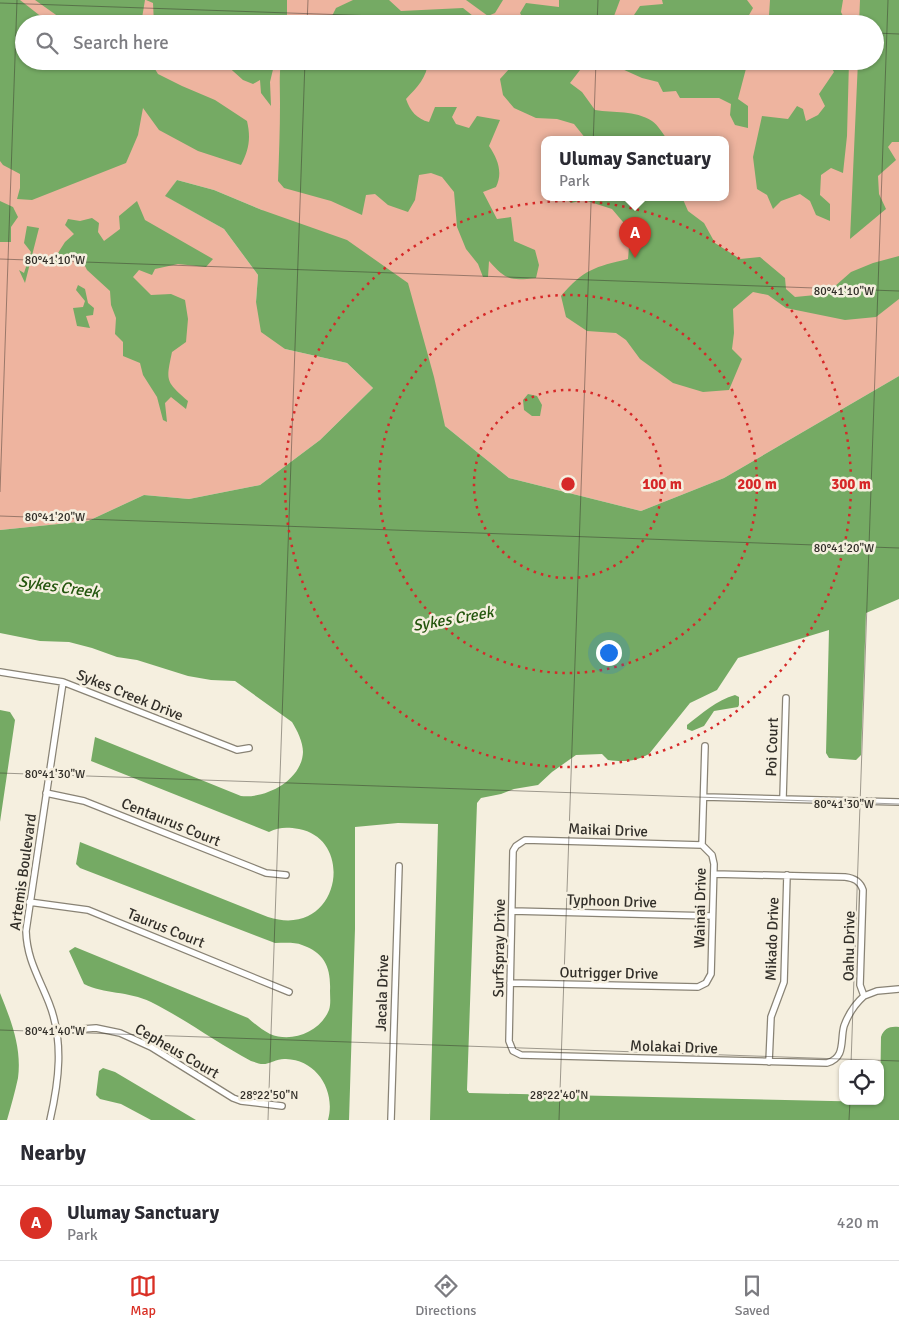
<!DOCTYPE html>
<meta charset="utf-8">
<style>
:root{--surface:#fff;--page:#f7f7f7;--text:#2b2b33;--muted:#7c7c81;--line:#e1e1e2;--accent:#d93025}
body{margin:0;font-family:Signika,sans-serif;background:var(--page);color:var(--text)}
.controls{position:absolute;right:15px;bottom:15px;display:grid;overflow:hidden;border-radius:10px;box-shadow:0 1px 4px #0004}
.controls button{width:45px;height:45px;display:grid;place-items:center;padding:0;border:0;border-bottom:1px solid var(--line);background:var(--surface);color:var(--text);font:25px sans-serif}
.you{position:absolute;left:608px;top:652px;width:18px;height:18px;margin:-12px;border:4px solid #fff;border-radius:50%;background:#1a73e8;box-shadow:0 0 0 8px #1a73e833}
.badge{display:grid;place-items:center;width:32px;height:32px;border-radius:50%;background:var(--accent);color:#fff;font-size:16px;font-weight:700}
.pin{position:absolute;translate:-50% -41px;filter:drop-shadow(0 1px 2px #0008)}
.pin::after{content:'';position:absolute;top:26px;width:18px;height:15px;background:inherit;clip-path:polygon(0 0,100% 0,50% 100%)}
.popup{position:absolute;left:541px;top:136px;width:188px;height:65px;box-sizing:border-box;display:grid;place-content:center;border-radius:10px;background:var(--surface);filter:drop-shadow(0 1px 4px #0005);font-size:16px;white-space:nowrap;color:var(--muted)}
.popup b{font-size:19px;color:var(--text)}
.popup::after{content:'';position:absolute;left:50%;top:100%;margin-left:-10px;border:10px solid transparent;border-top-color:var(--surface)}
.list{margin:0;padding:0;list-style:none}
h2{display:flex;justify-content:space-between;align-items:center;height:65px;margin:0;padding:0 20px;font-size:21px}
h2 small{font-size:16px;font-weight:400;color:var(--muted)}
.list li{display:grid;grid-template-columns:32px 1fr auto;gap:15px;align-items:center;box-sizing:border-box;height:75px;padding:0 20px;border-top:1px solid var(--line)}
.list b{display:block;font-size:19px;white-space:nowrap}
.list p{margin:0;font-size:16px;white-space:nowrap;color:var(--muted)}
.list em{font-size:16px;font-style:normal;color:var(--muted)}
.icon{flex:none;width:28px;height:28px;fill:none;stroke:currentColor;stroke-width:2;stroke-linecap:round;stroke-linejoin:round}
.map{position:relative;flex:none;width:899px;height:1120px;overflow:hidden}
.search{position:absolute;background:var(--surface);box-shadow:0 1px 4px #0004;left:15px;right:15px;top:15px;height:55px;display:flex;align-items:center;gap:12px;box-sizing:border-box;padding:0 18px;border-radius:28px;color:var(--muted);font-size:19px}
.sheet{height:140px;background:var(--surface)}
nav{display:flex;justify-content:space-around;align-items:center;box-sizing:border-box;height:70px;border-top:1px solid var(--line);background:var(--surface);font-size:14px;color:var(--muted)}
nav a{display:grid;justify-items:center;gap:2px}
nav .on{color:var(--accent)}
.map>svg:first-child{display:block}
.green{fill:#eeb49f;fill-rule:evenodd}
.water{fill:#75aa64}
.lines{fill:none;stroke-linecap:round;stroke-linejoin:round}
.minor-casing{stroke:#898375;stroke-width:8}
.minor{stroke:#fff;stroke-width:5.5}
.ticks{fill:none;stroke:#322f29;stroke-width:1;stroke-opacity:0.45}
.ring{fill:none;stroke:#d62828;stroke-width:2.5;stroke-dasharray:2.5 5}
.labels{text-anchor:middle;stroke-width:5;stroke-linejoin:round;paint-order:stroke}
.street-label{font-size:15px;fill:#322f29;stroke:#f5efdf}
.water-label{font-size:16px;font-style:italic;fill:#24560e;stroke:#f5efdf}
.ticks-label{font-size:12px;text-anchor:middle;fill:#322f29;stroke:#f5efdf;stroke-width:5;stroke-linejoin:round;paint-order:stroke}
.centre{fill:#d62828;stroke:#f5efdf;stroke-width:2.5}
.ring-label{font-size:15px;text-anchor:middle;font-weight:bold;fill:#d62828;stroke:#f5efdf;stroke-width:5;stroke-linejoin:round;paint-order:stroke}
</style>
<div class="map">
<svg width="899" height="1120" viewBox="0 0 899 1120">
<rect width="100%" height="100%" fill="#f5efdf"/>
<!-- green -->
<path class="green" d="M0,0H899V376L724,478L641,511L509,478L445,426L262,210L214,190L177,180L166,196L224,229L258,275L256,302L285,349L347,363L373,388L320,440L260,485L189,499L144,495L88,521L0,530ZM24,24H875V61H24ZM545,139H725V197H545Z"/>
<!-- water -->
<path class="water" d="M0,0H20L48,22L47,24H24V61H150L158,74L182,86L215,100L247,121C251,138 249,150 241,165L198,151L159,130L143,108L138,135L126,163L32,200L17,199L20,188V174L3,165L0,161Z
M35,0H145L141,24L66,22Z
M146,0H287V24H154L153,3Z
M353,0H389L401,11L463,8L483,24H330L329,22L336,8Z
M466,0H503L495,13L488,16Z
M559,0H620L611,24L525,22L520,13L526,3L559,7Z
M662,0H747L753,8L744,24H628L640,6L663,4Z
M770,0H843L841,12L847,24H771L769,16Z
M860,0H899V142H892L888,147L896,160L878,176L879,194L886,209L850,239L858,61H875V24H859Z
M202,61H275L270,82L271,106L261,93L260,80L253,84L243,80L224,63L209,68Z
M281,61H428C427,78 417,87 406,99C410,111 417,119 429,122L435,107H457L452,117L456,124L469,128L477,116L500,120L489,146C498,159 503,173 496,187L483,192L497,219L511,217L514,241L535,250L539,265L536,278C510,281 506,280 489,261L488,277H483L478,264L466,249L457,227L454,192L442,177L431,173L419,175L415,200L408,212L388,205L375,194L366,195L362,215L331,201L284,188L278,181C279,155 280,130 280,104C280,89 279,76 281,61Z
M520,61H540L548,64L549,61H587L570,83L582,92L595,110C614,113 635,110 652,121C658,125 663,134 667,139H586L574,124L557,119L536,118L514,108L503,95L500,79L511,67Z
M612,61H748L738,99L748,106V128L735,125L730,115L731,104L719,98H680L676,91L663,92L658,82L642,78L611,64Z
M827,61H849L847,136L843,173L831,168L821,175L820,195L830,204V221L816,215L810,201L800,194L781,201L773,209L767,195L757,189L753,157L762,116L788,119L797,106L803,109L806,121L818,115L825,106L819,94L834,72Z
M177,180L214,190L262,210L347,240L408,283L434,377L445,426L509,478L641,511L724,478L899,376V599L866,613L861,755L856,760L829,758L826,753L829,630L738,658L717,690L690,703L649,754C635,762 623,762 608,760L602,754L576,755L552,772L538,785L514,789L501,794L481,798L477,803L467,1090L469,1093L877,1102L880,1101L881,1037C884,1028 890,1026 899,1027V1120H430L438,824L398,823L355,827V929L349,1120H328C336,1091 317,1060 286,1059C278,1058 270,1064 263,1064C259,1064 255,1062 251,1061C217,1043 185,1019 151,1002C128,991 104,994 84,984L69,951L75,947L248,1018C255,1024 262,1030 270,1034C292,1043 320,1032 329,1010C331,1004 330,997 330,991C331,968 325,953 302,945C295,942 284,943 275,943L80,868L76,864L80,842L268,917C339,940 357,840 299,829C287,827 279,827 269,832L91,761L95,737L241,796C266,799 302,780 303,752C303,742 297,730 292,722L235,681L211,680L188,676L137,660L117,657L92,648L69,642L40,641L0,633V530L88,521L144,495L189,499L260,485L320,440L373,388L347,363L285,349L261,332L256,302L258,275L224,229L165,196Z
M564,197H682L688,211L704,223L715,243L740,259L760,257L785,278L786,289L795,297L826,294L851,272L873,263L899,256V299L876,317L845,320L786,308L768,295L753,292L733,309L734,333L732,349L742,359L729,390L703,392L673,383L640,359L626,340L616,333L587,331L566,317L561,296C584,269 595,267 628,259L629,247L623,222L612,209L584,200L571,203Z
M0,201L13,207L18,217L11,227V242H0Z
M137,201L145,220L213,259L206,267L178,264L155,269L152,275L139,270L133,277L151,295L171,294L185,300L188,319L186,342L172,352C166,381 165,381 188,401L186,409L171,397L165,403L167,422L163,420L157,397L143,375L140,363L123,356V342L115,334L116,318L111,305L110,291L87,270L82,260L71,253L56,265L51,264L65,242L74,234L65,225L68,219L80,221L92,218L99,223L98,232L104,241L120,229L119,216Z
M27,226L39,228L25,283L19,270L24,273L31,252L24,243Z
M78,285L85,289L88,303L94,308L93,315L86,316L90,328L77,326L73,308L83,307L85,301L76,290Z
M528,394L537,396L542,405L540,416H532L524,410L523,400Z
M735,695L739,697V705L738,707L714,711L704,726L692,731L687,729V725C701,714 717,700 735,695Z
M0,710L10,712L15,720L0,822Z
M0,993C11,1020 22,1048 18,1078C15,1092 11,1106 7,1120H0Z
M103,1068L115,1072L196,1120H151L121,1104L100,1099L96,1095L99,1071Z"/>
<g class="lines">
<!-- minor casing -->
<g class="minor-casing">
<path id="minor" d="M0,672L63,682L232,748L237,750L249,748
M46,793L84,801L266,873L286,875
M704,797L899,802
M783,798L786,698
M702,845L525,840L516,846L513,851L509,1041L513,1051L521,1055L827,1063C846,1058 840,1040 844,1026C848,1015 855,1004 864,996L860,985L863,890C860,881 854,878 845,877L714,874
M29,902L88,910L289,992
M512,911L712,916
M510,983L698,987L706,983L711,974L714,864L712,855L702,845L705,746
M864,996L877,991L899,989
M56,1031L96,1028L120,1033L151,1047L233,1098L241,1101L282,1106
M769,1062L771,1017L784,982L787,875
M50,1120C59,1081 64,1041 49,1003C39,977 27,960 26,931L63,682
M391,1120L399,866"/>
</g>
<!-- minor -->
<use href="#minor" class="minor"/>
</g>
<!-- ticks -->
<path class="ticks" d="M0,3L607,24M307,24L308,0M597,24L598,0M875,33L899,34M0,259L899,291M0,492L17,0M0,516L899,548M0,773L899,804M0,1030L899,1061M851,1064L888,0M268,1120L305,61M559,1120L596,61M849,1120L850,1101"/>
<!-- distance rings -->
<g class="ring">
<circle cx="568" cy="484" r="94"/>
<circle cx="568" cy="484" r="189"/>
<circle cx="568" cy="484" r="283"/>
</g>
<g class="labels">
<!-- street labels -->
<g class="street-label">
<text transform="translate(130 695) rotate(22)" y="5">Sykes Creek Drive</text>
<text transform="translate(772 747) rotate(-88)" y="5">Poi Court</text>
<text transform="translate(171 822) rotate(22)" y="5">Centaurus Court</text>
<text transform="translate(608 830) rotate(2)" y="5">Maikai Drive</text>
<text transform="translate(23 872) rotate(-82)" y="5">Artemis Boulevard</text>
<text transform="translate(612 901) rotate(2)" y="5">Typhoon Drive</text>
<text transform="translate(700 908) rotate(-89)" y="5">Wainai Drive</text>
<text transform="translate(166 928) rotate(22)" y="5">Taurus Court</text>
<text transform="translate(772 939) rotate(-88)" y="5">Mikado Drive</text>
<text transform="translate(849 946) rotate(-89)" y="5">Oahu Drive</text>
<text transform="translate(499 948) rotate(-89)" y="5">Surfspray Drive</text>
<text transform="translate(609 973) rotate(1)" y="5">Outrigger Drive</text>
<text transform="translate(382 993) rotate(-88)" y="5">Jacala Drive</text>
<text transform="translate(674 1047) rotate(2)" y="5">Molakai Drive</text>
<text transform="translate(177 1051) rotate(30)" y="5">Cepheus Court</text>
</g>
<!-- water labels -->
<g class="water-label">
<text transform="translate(59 586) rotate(8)" y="6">Sykes Creek</text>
<text transform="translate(453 618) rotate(-10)" y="6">Sykes Creek</text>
</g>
</g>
<g class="ticks-label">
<text x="55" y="264">80°41'10"W</text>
<text x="844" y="295">80°41'10"W</text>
<text x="55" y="521">80°41'20"W</text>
<text x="844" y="552">80°41'20"W</text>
<text x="55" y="778">80°41'30"W</text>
<text x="844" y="808">80°41'30"W</text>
<text x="55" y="1035">80°41'40"W</text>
<text x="269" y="1099">28°22'50"N</text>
<text x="559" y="1099">28°22'40"N</text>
</g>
<circle cx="568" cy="484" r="8" class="centre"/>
<g class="ring-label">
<text x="662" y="489">100 m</text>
<text x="757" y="489">200 m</text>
<text x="851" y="489">300 m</text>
</g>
</svg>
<div class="controls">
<button><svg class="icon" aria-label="locate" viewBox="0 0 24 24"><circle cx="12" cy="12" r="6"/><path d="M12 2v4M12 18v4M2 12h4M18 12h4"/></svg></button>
</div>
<div class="you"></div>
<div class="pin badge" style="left:635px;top:258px">A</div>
<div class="popup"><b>Ulumay Sanctuary</b>Park</div>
<div class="search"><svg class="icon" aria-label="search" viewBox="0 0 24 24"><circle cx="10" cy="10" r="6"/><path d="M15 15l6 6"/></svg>Search here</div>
</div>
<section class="sheet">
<h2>Nearby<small></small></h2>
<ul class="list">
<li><span class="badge">A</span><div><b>Ulumay Sanctuary</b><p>Park</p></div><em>420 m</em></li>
</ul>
</section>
<nav>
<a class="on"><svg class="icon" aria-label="map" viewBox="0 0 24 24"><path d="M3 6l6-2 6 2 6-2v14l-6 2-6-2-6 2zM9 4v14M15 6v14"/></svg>Map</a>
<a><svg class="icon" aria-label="directions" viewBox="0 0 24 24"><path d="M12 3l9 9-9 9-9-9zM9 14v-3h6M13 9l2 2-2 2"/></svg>Directions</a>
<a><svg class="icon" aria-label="saved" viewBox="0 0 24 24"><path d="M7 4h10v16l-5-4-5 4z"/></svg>Saved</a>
</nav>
